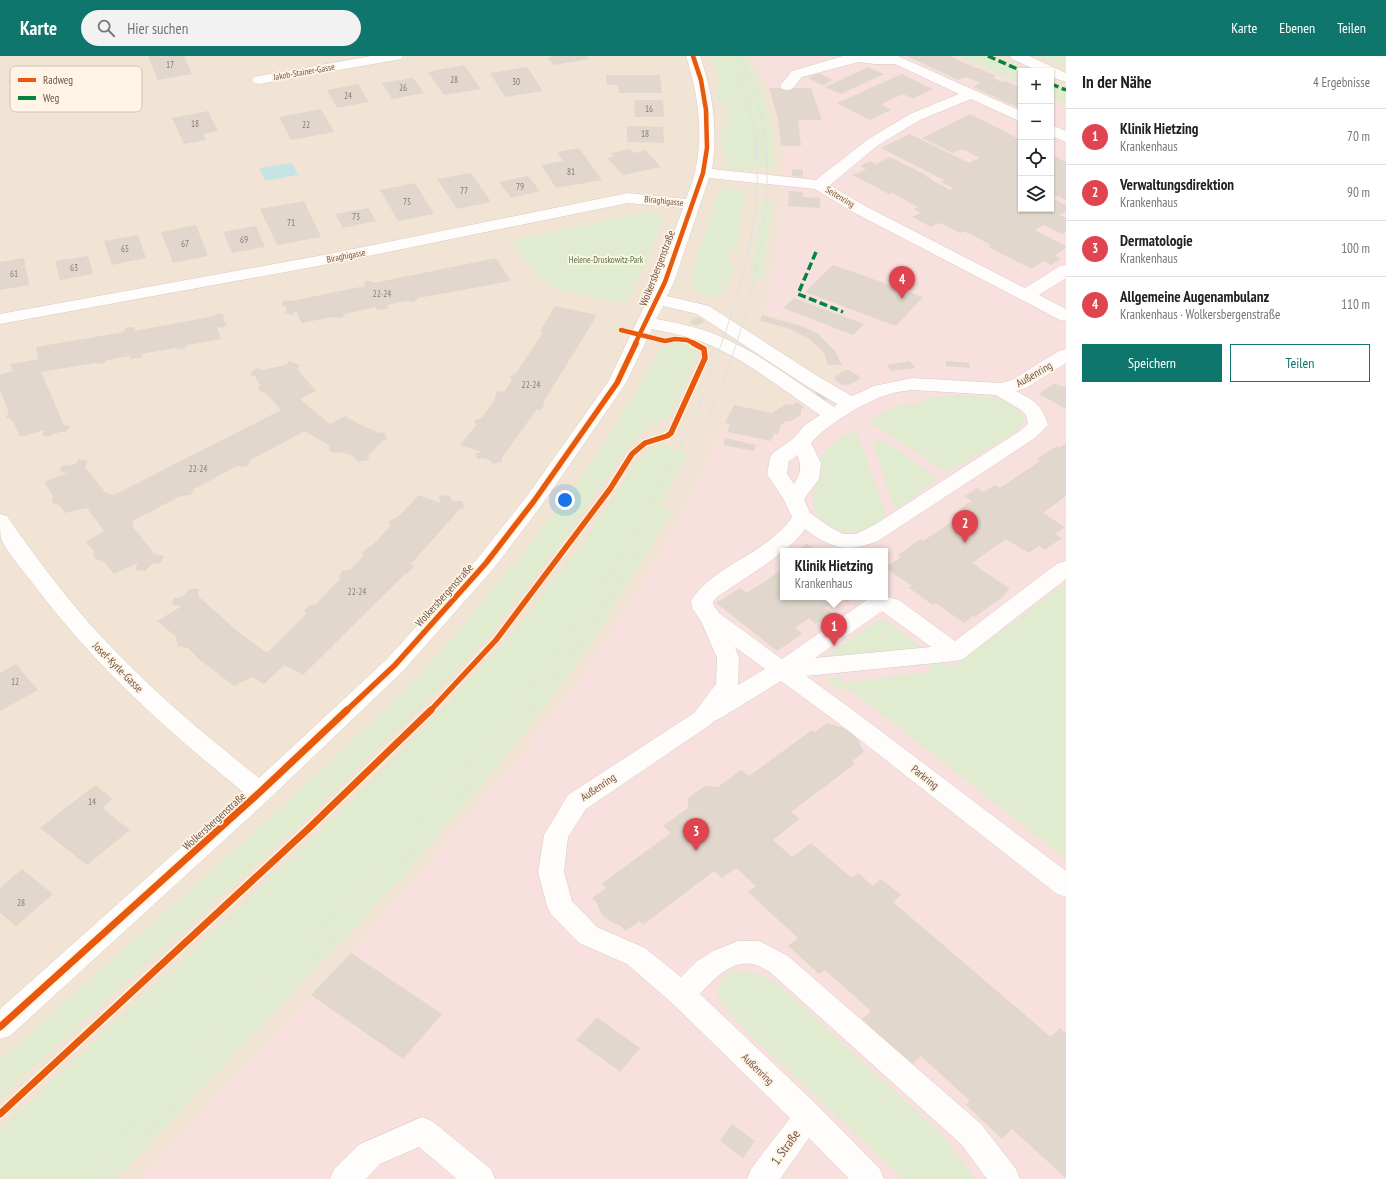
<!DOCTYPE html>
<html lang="de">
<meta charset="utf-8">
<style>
:root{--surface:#fff;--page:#f2f2f2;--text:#222;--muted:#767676;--line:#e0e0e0;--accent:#0f766e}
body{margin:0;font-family:"PT Sans Narrow",sans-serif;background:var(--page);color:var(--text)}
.controls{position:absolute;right:12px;top:12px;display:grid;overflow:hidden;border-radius:0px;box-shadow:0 1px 3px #0004}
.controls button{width:36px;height:36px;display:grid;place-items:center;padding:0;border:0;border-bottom:1px solid var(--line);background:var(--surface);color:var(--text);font:20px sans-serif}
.you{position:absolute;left:565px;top:444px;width:14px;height:14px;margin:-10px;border:3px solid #fff;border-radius:50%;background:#1a73e8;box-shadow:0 0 0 6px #1a73e833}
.badge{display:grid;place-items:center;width:26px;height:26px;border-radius:50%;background:var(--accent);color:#fff;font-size:13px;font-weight:700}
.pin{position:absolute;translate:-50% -33px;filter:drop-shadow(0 1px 2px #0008)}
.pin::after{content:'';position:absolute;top:21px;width:14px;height:12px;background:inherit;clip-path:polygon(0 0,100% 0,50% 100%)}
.popup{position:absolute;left:780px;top:492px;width:108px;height:52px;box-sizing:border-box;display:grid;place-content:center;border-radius:0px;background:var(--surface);filter:drop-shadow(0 1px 3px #0005);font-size:13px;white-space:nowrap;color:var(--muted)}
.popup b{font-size:15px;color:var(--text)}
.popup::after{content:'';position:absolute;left:50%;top:100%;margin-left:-8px;border:8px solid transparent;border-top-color:var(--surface)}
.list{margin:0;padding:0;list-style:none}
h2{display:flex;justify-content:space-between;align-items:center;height:52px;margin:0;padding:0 16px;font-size:17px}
h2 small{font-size:13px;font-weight:400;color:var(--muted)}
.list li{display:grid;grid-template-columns:26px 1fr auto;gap:12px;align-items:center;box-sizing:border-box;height:56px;padding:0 16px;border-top:1px solid var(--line)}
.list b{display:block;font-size:15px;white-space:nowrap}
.list p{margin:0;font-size:13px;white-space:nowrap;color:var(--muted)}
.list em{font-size:13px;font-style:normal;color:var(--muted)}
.actions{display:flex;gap:8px;padding:12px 16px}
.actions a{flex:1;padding:9px 0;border:1px solid var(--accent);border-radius:0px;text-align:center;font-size:14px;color:var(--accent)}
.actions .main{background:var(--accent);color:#fff}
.icon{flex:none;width:22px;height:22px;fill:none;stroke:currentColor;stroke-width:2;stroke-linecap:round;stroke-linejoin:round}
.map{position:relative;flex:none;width:1066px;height:1123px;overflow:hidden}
header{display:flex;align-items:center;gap:24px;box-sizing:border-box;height:56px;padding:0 20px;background:var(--accent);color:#fff}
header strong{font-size:19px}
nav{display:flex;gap:22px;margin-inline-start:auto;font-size:14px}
.search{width:280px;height:36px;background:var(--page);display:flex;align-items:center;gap:10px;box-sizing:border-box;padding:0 14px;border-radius:22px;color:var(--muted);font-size:15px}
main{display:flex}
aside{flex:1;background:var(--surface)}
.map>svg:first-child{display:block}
.residential{fill:#f1e4d5;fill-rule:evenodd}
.medical{fill:#f7e0de;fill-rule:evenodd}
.green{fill:#e1ebd0}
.water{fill:#c8e3e4}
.building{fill:#e1d7cd}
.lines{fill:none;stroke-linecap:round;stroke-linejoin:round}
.minor-casing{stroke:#d6ccc4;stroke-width:1}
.minor{fill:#fefdfb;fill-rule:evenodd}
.tram{stroke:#e3e1e2;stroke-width:1}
.quiet{stroke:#00873e;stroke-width:3.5;stroke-dasharray:8 3.5;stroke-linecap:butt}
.cycleway-far2-casing{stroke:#fff4e5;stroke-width:6}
.cycleway-far1-casing{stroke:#fff4e5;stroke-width:8}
.cycleway-casing{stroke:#fff4e5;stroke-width:10}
.cycleway-far2{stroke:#e8590c;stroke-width:4.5}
.cycleway-far1{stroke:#e8590c;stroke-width:5.5}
.cycleway{stroke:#e8590c;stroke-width:7}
.labels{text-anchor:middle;stroke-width:3.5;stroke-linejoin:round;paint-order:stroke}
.number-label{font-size:9px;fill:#8f786c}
.far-street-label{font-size:9px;fill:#715548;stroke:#fff4e5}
.far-park-label{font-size:9px;fill:#527740;stroke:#fff4e5}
.street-label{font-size:11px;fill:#715548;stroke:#fff4e5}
.near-street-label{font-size:13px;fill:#715548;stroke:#fff4e5}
.key{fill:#fff4e5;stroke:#d4c4b6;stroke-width:1}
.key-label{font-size:11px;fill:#715548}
</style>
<header>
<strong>Karte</strong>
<div class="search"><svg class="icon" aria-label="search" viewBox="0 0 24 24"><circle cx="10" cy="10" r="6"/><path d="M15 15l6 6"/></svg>Hier suchen</div>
<nav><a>Karte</a><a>Ebenen</a><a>Teilen</a></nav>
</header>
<main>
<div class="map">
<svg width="1066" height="1123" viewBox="0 0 1066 1123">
<rect width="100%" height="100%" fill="#f5efe5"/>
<!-- residential -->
<path class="residential" d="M0,0H1066V1123H0ZM1021,15H1051V153H1021ZM783,495H885V541H783Z"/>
<!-- medical -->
<path class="medical" d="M754,0H958L1021,28V153H1051V42L1066,48V1123H140L351,897L511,711L577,628L628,551L681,461L734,349L772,357L834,324L835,320L846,314L831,286L820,277L792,265L765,257L780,180L784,120L783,90L769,32ZM783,495H885V541H783Z"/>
<!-- green -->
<path class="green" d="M712,0H746C764,35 775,73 775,113L753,111V115L719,112L725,110L727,93L722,91L720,71L727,70L725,47L719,46L715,28L720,27Z
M958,0H986L1021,15V28Z
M1040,0H1061L1066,2V11Z
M1051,28L1066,35V48L1051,42Z
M724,131H732L741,135L744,141L737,196L731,195L729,206L735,207C730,222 728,242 709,240C702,239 697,237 691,233L690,223L719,134Z
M761,145L773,146L765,210L762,223L749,220L760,162Z
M650,155L658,157L663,162L647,206L627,248L551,231L539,223L512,185Z
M677,287L690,289L695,295V306L670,360L649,371L633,384L563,484L485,584L419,654L303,765L0,1041V1004L280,753L400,639L458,575L538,478L592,406L632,342L660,294L667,290Z
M958,339C979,341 1022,339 1024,367L1020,372L990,392L949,415L942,413L872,368L870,365L898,348L900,350L925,345L924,342Z
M854,375L857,377L886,458C873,483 827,481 815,455C811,445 814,434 816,424H820L823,407L818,406C826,393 840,379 854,375Z
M880,384L886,385L937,422L935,425L898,452L893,449L874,390V386Z
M657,390L671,391V393L687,397L661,450L673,454L581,603L517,687L406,817L116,1123H0V1073L305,790L381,716L469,625L516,573L588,480L639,403L645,396Z
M1066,527V803L852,635L835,632L826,626L827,624L839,619L843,627L929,616V609C938,606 943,607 951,612L979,592Z
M879,564L888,566L919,590L921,593L829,604L826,601L830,597Z
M730,915C754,915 765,919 784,933L942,1079L976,1123H903L750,979L718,944L719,925Z"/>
<!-- water -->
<path class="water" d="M292,107L298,119L265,125L259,112Z"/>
<!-- building -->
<path class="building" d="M148,0H184L192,18L158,24Z
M552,0H586L589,3L554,9L548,2Z
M907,0H950L978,13L979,12L996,20L992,21L1001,26L1005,25L1021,32V49L1017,51L973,31L981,27L966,21L958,24Z
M464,9L481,33L444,39L428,16Z
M527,11L543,35L505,41L490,17Z
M868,11L884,18L841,38L825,31Z
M818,17L833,24L823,29L808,22Z
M45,18L53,40L15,46L8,24Z
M902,18L933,33L913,43L903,38L881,48L891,54L870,64L837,47Z
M606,19H660L662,37H619L618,29H607Z
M413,22L424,37L392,43L382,27Z
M358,28L369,46L337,52L327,34Z
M769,32H811L822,64H798L801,90H781L778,63Z
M634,44H663L664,61H635Z
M321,53L334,76L291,84L279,61Z
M208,55L218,75L203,78L206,84L184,88L172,62Z
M970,58L1021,84V153H1051V98L1066,106V144L1057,140L1052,142L1066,149V155L1059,159L1066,162V176L1062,178L1044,169L1035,174L1066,190V192L1055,199L1061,203L1051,209L1044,205L1031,213L988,191L991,189L964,175L960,177L940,167L931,171L912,161L920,157L914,153L918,151L892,137L889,138L852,119L866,113L860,110L870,105L876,108L890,101L926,119L924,120L932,122L930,123L950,134L953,132L941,126L944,124L881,92L910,78L969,107L980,102L962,93L953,97L922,82Z
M627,70L663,71L664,87L627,86Z
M579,92L602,124L556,132L541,109L563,105L557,96Z
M630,93L633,97L645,94L661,111L623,119L607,102L614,100L611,97Z
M792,113L803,114V121L792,120Z
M471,117L491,146L457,153L437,123Z
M528,120L540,135L511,142L499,126Z
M415,127L434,158L398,165L380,134Z
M789,135L803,136V141L820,142V152L788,150Z
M304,145L321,181L277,189L260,153Z
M368,152L376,165L343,172L335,158Z
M196,169L208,200L173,207L161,176Z
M256,170L265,191L232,197L223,176Z
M138,179L146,202L112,209L104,185Z
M88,200L93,218L60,224L55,205Z
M24,202L29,229L0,234V206Z
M496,202L511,225L418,242L417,244L413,246L406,245L387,249L389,252L377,254L376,251L345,258L344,260L340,262L332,261L302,267L296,255L292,259L284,257L287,254L285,250L281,249L285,244L291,245L365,230L364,227L366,225H372L374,227Z
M833,209L856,217L923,241L896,270L805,236Z
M794,242L864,268L853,279L783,252Z
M555,250L597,259L543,347H545L541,354L537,353L501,403L503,406L493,408L490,404L482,402L478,403L475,398L481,396L460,389L476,369L474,365L482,361L496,342H494L498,335L504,336L512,324L510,321L511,319L517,316L543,276L540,275Z
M217,257L225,259L223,262L224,266L228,267L222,272L217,271L221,283L188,289L182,294L175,292L141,298L142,301L130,303V300L107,304L102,308L95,307L41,316L64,369L71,370L66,376H60L53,378L49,381L42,379L45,374L20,381L13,365L6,361L9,356L0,334V319L12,315L11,308L38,303L36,291L124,276L125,273L128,271H134L135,275L214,260Z
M762,259L804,271L818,278L835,295L842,309H828L824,297L808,282L787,272L760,265Z
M698,261L705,265L696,270L689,266Z
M289,305L300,309L297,313L316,335L300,343L314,355L330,368L345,360L363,370L379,377L384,376L388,384L382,385L368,400L370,404L357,406L355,401L342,396L338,397L332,396L329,393L330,390L305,375L250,404L249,409L243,411L237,410L194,433L191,439L181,440L134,464L132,470L155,498L164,500L161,507L152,508L145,515L135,514L138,507L114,518L103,505L95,503L93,499L94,495L86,486L104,475L87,452L65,457L60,450L52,446L53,440L44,426L67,417L59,415L63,409L68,410L76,407L79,403L88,405L85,411L106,437L114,439L281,354L266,337L259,335L258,332L260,329L255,320L249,319L256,312L262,314L286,309Z
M910,305L915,312L891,315L887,309Z
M946,305L969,307L970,312L946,310Z
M846,314H849L859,320L860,323L849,329H842L835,324V320Z
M1055,327L1062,331L1066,329V353L1039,338Z
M818,335L828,343L822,346L812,338Z
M797,346L805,352L801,353V359L791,365H786L781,369L778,378L774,377L771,385L727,376L730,368L725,367L734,349L772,357L786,348L792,349Z
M725,382L756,389L754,395L723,389Z
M1066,387V440L1043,457L1065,471L1055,478L1062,482L1045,494L1039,490L1029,497L1006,483L972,507L1010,533L1004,538L1005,539L975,561L973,560L964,567L936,547L933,549L909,532L912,530L885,512L901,501L898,499L920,483L923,485L966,456L960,453L971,445L965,440L977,432L984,436L995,429L1000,432L1040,405L1037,403L1057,390L1060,391Z
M419,439L440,447L439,440L449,439L453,445H462L465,452L459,454L411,508L415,510L407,518H405L303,619L284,609L264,628L252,621L234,630L200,604L188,592L178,590L176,581L157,565L182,550L172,549L174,541L179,542L185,539L189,533H199L198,540L236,574L267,597L306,558L304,555L306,552L310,549H315L341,522L339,520L341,516L344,514H350L364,499L361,498L369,490L371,491L391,469L389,467L390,464L398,461Z
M807,488L817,495H796Z
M783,513V541H855L847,547L839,541L824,552L832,557L816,568L809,562L795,572L802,578L777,595L716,547L740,532L747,537Z
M16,608L38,634L0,655V617Z
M827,667L844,672L852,677L858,684L864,696L852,705L855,708L791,756L800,763L773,784L792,801L811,787L852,822L858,817L873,830L881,823L901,839L893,846L1051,981L1060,972L1066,977V1122L1012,1073L1002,1083L966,1049L970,1045L921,1000L912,1008L862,963L871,955L825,914L819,918L788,890L798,882L748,836L756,830L736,812L722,822L714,815L643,869L639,865L626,875L621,870L611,866L602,859L596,846L592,842L606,832L601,828L671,777L663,770L688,752V742L705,730L718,731L741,714L749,720L812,674L815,676Z
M95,729L113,743L102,752L130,774L87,809L40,772Z
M22,813L53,838L16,870L0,857V832Z
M351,897L442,958L403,1003L311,939Z
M597,961L640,992L620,1016L576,984Z
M732,1068L755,1085L743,1102L720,1085Z"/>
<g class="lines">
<!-- minor casing -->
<g class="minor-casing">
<path id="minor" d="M371,0H403L401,3L396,4L259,28L254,27L252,24L254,21L259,20Z
M686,0H700C713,37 718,74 712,113L816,124L867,84L910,58L959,38L895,8H875L859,6L802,21L792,33L787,34L782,33L780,30L792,15L843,0H898L1021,55V66L971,43L920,64L877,90L830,129L865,150L1025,232L1060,210L1066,209V222L1039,239L1066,253V265L1060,264L853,156L815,133L709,122L674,226L667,240L709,250L819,321L852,340L874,330L912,322L1000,327L1012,324L1059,295L1066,293V307L1026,332L1016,335C1034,345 1042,348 1048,369L1035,382L878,485C846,497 832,493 805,473C792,494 739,526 717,541L713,546L714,550L719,557L782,603L871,541L885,540L899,544L955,585L1058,507L1066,505V523L963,603L955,605L806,620L857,657L1066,815V841L1057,838L841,669L781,625L721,662L714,665L710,669L586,753L568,781L564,816L572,845L597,871L645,892L681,921L697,905L713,895L738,885H759L788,900L981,1068L1016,1113L1020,1123H987L961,1088L770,916C765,914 760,910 756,909C733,902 714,923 700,938L818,1050L880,1113L884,1123H849L809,1082L780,1123H747L751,1113L790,1062L672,947L627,908L579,887L551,858L547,850L538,816L544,779L568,739L694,657L716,628L717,602L701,565L692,552L691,545C711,510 770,496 792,461L784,444L767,418L770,402L773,397L794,382L805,369L820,359C783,334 747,304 705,287C688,280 670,277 652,273L626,327L541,450L494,512L403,615L269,743L10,980L0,983V953L243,736C168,675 97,612 38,534C27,519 8,499 1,482C0,476 0,465 0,458L7,460C43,512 81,562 126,606C167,648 213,685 259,722L387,603L478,502L527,440L608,326L656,226L683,152L628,147L329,208L0,268V258L329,198L628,137L686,143C689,134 693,125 695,116C704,78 698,37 686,0ZM663,250L697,258L805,329L837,348L834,351C796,326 760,297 719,280C699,271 677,267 656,263ZM912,334L996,339L1021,354L1026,359L1028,368L1021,374L876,468L856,478H843L830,471L810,457L804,443L819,423L821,407L811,387C825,370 866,345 887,339C895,336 904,335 912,334ZM797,399C802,409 801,419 794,428L787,418L789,405ZM882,555L931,591L815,602ZM735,591L765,613L738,629L739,602Z
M1010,0H1029L1066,17V26L1051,21V15H1038L1012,3Z
M1051,69L1066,75V86L1051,80Z
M422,1061L432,1065L491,1113L495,1123H457L419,1091L380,1108L366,1123H330L334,1113L360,1088Z"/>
</g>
<!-- minor -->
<use href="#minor" class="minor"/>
<!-- tram -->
<path class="tram" d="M79,1123C158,1041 237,959 316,877C470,715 612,551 702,343C709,327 714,309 720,292C746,218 769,137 751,58C746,38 739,19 731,0
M104,1123C175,1047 248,972 319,897C448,760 573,618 663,452C701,383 734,310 752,232C765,174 775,110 759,51C754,33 747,17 740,0"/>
<!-- quiet -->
<path class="quiet" d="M988,0L1022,15
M1051,28L1066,34
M816,196L798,238L843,256"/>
<!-- cycleway-far2 casing -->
<g class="cycleway-far2-casing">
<path id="cycleway-far2" d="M621,274L665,285L675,283L687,284L695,288
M635,288L665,226L703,117L707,92L706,54L701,24L693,0"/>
</g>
<!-- cycleway-far1 casing -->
<g class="cycleway-far1-casing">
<path id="cycleway-far1" d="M346,655L395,609L486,507L534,445L617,327L636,287
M430,655L496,584L610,433L632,398L645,387L667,380L671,377L705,302L704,293L693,287"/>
</g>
<!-- cycleway casing -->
<g class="cycleway-casing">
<path id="cycleway" d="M0,971L260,736L347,654
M0,1058L308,773L431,654"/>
</g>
<!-- cycleway-far2 -->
<use href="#cycleway-far2" class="cycleway-far2"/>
<!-- cycleway-far1 -->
<use href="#cycleway-far1" class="cycleway-far1"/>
<!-- cycleway -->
<use href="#cycleway" class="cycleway"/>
</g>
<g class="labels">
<!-- number labels -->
<g class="number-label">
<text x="170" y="12">17</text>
<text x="454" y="27">28</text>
<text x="516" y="29">30</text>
<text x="403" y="35">26</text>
<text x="348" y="43">24</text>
<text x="649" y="56">16</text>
<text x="195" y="71">18</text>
<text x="306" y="72">22</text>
<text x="645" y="81">18</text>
<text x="571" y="119">81</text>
<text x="520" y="134">79</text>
<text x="464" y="138">77</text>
<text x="407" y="149">75</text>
<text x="356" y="164">73</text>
<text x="291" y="170">71</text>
<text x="244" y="187">69</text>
<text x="185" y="191">67</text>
<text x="125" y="196">65</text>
<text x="74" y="215">63</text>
<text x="14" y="221">61</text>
<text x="382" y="241">22-24</text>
<text x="531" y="332">22-24</text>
<text x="198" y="416">22-24</text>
<text x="357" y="539">22-24</text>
<text x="15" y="629">12</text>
<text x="92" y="749">14</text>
<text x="21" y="850">28</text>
</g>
<!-- far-street labels -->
<g class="far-street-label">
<text transform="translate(304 16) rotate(-10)" y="3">Jakob-Stainer-Gasse</text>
<text transform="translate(840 141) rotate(31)" y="3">Seitenring</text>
<text transform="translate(664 145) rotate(6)" y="3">Biraghigasse</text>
<text transform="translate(346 200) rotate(-11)" y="3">Biraghigasse</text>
</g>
<!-- far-park labels -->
<g class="far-park-label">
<text x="606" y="207">Helene-Druskowitz-Park</text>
</g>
<!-- street labels -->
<g class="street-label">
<text transform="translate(657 212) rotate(-69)" y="4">Wolkersbergenstraße</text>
<text transform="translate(1034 318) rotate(-30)" y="4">Außenring</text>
<text transform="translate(444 539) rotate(-48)" y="4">Wolkersbergenstraße</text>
<text transform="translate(118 611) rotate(45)" y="4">Josef-Kyrle-Gasse</text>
<text transform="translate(925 721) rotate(38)" y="4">Parkring</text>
<text transform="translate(598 731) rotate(-34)" y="4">Außenring</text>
<text transform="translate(214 765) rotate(-42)" y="4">Wolkersbergenstraße</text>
<text transform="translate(758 1013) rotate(44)" y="4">Außenring</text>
</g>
<!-- near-street labels -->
<g class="near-street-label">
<text transform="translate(785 1091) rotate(-54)" y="5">1. Straße</text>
</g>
</g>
<!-- legend -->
<rect x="10" y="10" width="132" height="46" rx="6" class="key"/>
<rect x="18" y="22" width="18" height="4" fill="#e8590c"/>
<rect x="18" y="40" width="18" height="4" fill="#00873e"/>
<g class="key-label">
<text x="43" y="28">Radweg</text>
<text x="43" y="46">Weg</text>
</g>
</svg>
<div class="controls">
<button>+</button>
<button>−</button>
<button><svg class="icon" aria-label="locate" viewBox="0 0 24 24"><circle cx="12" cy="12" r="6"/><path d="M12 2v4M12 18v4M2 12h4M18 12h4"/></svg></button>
<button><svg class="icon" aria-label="layers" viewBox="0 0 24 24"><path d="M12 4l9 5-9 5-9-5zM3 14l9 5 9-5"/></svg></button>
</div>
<div class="you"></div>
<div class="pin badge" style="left:834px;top:590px;background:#e0444e">1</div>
<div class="popup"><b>Klinik Hietzing</b>Krankenhaus</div>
<div class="pin badge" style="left:965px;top:487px;background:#e0444e">2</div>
<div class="pin badge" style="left:696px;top:795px;background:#e0444e">3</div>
<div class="pin badge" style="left:902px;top:243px;background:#e0444e">4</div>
</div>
<aside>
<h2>In der Nähe<small>4 Ergebnisse</small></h2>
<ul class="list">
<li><span class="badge" style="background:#e0444e">1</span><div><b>Klinik Hietzing</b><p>Krankenhaus</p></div><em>70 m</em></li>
<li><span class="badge" style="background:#e0444e">2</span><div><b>Verwaltungsdirektion</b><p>Krankenhaus</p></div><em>90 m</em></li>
<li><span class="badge" style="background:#e0444e">3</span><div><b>Dermatologie</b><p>Krankenhaus</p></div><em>100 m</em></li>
<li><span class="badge" style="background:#e0444e">4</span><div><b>Allgemeine Augenambulanz</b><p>Krankenhaus · Wolkersbergenstraße</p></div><em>110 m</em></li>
</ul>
<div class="actions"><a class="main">Speichern</a><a>Teilen</a></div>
</aside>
</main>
